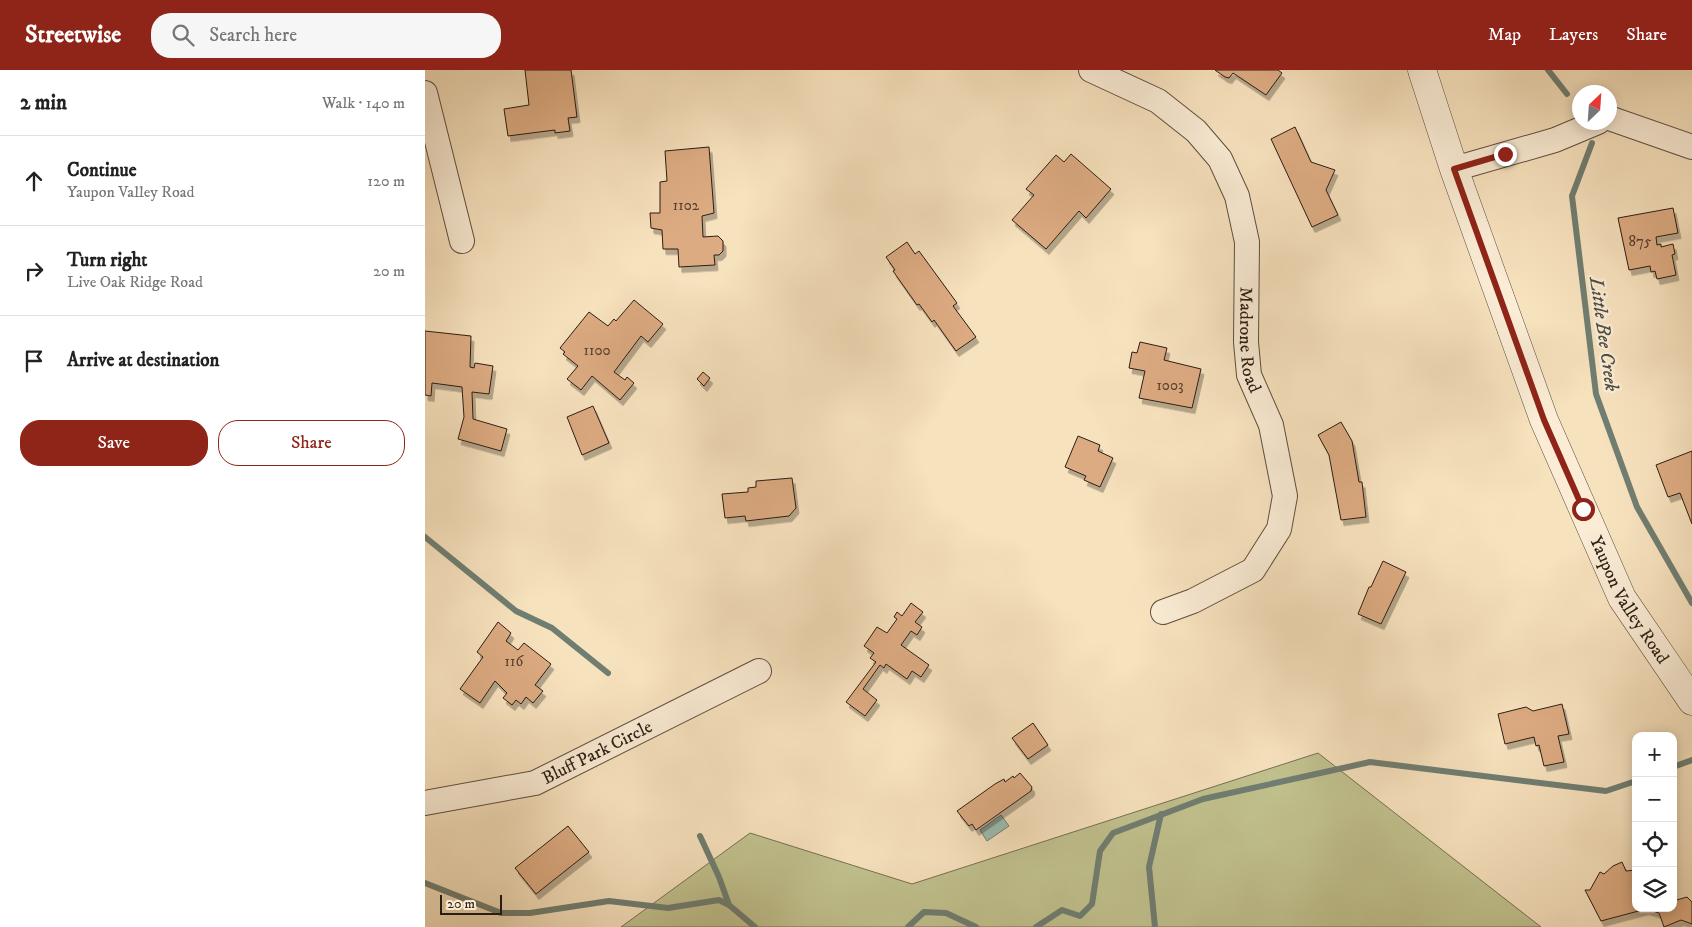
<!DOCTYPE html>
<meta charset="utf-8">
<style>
:root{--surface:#fff;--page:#f6f6f6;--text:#222;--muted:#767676;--line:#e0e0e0;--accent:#8f2418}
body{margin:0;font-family:"IM FELL DW Pica",serif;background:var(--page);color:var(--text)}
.controls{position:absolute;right:15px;bottom:15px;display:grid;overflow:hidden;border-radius:10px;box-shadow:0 2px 12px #0003}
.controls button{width:45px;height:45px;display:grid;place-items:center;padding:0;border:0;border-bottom:1px solid var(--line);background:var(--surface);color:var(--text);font:25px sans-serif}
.compass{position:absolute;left:1147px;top:15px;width:45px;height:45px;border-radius:50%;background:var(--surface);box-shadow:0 2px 12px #0003;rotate:25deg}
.scale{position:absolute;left:15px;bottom:12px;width:62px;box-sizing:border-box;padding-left:5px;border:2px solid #2c1d14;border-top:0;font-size:14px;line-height:18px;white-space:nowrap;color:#2c1d14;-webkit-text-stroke:4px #faecd5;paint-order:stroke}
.stop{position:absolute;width:15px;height:15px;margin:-11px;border:4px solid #8f2418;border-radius:50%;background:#fff}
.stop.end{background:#8f2418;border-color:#fff;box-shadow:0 1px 5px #0008}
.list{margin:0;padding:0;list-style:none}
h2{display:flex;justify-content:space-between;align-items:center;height:65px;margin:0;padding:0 20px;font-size:21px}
h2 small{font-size:16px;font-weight:400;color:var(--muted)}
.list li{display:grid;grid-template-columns:32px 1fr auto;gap:15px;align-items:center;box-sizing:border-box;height:90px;padding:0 20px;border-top:1px solid var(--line)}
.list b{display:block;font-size:19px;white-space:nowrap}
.list p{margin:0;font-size:16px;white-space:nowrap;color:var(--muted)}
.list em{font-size:16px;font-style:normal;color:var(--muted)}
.actions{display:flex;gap:10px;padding:15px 20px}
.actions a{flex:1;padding:11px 0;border:1px solid var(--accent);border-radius:20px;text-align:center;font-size:18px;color:var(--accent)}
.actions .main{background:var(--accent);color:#fff}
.icon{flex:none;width:28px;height:28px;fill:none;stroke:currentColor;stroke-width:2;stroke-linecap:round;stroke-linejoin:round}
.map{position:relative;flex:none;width:1267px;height:857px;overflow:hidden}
header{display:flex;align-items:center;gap:30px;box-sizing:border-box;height:70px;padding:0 25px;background:var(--accent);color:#fff}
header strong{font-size:24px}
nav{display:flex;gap:28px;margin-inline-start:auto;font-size:18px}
.search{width:350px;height:45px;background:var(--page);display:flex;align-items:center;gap:12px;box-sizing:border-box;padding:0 18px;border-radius:20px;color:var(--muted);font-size:19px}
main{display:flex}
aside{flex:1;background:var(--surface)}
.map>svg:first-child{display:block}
.green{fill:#c1c28f;stroke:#767052}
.water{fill:#9dbeb1;stroke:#707e72}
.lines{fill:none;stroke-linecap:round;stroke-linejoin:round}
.stream{stroke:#707e72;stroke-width:6}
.building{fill:#ddab82;stroke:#2c1d14;filter:url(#shadow)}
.minor-casing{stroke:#5f4e3e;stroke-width:26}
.tertiary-casing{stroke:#5f4e3e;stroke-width:29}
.minor{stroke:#faecd5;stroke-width:24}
.tertiary{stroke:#faecd5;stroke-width:28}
.route{stroke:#8f2418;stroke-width:6}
.labels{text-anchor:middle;stroke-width:5;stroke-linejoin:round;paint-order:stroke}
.number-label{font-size:15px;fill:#584030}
.street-label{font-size:18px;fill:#2c1d14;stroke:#faecd5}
.water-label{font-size:19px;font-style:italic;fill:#4e4d43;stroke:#faecd5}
</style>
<header>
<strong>Streetwise</strong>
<div class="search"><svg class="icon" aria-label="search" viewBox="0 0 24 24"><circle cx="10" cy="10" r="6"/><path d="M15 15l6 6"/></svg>Search here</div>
<nav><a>Map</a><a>Layers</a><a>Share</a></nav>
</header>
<main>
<aside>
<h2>2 min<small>Walk · 140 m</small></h2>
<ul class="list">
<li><svg class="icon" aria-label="ahead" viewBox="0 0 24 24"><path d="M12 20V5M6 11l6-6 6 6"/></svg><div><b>Continue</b><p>Yaupon Valley Road</p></div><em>120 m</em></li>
<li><svg class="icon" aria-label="right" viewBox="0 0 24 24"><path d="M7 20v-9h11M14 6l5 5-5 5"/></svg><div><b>Turn right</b><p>Live Oak Ridge Road</p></div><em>20 m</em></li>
<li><svg class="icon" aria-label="arrive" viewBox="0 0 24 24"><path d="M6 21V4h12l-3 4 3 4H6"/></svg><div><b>Arrive at destination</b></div></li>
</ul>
<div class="actions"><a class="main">Save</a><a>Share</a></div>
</aside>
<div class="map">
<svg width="1267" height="857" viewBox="0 0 1267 857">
<defs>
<filter id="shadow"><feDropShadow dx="3" dy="5.5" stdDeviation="0" flood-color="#0004"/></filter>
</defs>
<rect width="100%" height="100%" fill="#f7e2be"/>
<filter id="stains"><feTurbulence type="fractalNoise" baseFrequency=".004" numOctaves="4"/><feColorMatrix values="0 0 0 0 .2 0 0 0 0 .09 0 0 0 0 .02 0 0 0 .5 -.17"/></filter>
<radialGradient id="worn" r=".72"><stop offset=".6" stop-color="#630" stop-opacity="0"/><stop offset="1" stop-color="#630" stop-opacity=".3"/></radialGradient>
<!-- green -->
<path class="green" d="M893,683L1116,857H196L325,763L487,814Z"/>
<!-- water -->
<path class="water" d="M576,745L584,756L562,771L555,760Z"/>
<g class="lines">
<!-- stream -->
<path class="stream" d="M1123,0L1142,24
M1167,73L1147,126L1171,324L1212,437L1267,533
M0,467L91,541L127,558L183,603
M1248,697L1267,690
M275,766L294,807L304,835
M0,813L76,843H105L184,831L243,838L294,830L304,835L330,857
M483,857L499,842L521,843L551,857
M611,857L637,840L655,846L667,834L675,781L688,763L778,729L945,692L1181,721L1211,711
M730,857L724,797L736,744"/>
</g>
<!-- building -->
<path class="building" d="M100,0H146L152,47L143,48L145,61L130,63V60L83,66L79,39L104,35Z
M790,0H853L857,3L841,25L808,3L804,8L800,7Z
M870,57L886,92L910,100L901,120L913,145L887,157L846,69Z
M284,77L289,143L277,146L278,167L293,166L298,171V181L294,185H289L290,195L254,197L253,179H238L237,160L226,158L225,143H235V112L242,111L240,81Z
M646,84L686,119L661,148L654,141L621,179L587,150L609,125L601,119L631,85L639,92Z
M1248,138L1253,163L1231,167L1232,175L1236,174V177L1248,174L1250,184L1247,185L1251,205L1232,209L1230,201L1226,202L1225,196L1204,200L1193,148Z
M482,172L490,184L494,181L532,233L528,236L551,267L531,281L509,250L507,252L494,234L492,235L468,201L470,200L461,187Z
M209,230L238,254L223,272L216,266L189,302L200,310L202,307L209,313L195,330L167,306L156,320L142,309L153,296L138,284L140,282L135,278L164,242L183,256L189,249L191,251Z
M0,261L46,266L45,297L49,298L50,293L68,296L64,324L47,322L48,349L82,359L76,381L33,369L39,347L37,317L7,313L6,326L0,325Z
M715,272L742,278L739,290L776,299L767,338L714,328L720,301L704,298L707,282L712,283Z
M278,302L285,308L279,316L272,309Z
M168,336L184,373L157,385L142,347Z
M916,352L927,371L934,412H937L941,447L916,450L904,385L893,365Z
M653,366L675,375L673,381L688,388L675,417L659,410L661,406L640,397Z
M1267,381V454L1255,423L1243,427L1231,395Z
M367,408L371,438L364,446L321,451L320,446L300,448L297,424L323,422V418L331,417V411Z
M958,491L981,502L956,554L933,544L944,517H946Z
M486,533L498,542L490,552L497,557L492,565L486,561L476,575L504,595L496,607L487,601L482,609L461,594L459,598L455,595L438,619L452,630L440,646L421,632L451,592L445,588L449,583L439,576L452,557L462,563L472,549L469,547L472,542L477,546Z
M73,552L86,563L81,571L93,580L99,573L126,594L110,615L118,621L108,633L101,627L96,634L91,630L87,635L78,628L82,623L70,611L55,633L35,619L58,587L52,582Z
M1137,634L1144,664L1133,666L1139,692L1119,696L1114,675L1111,676L1109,667L1080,674L1073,644L1101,637L1108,641Z
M608,653L623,675L603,689L587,668Z
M595,703L607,717L606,721L551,760L547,754L544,756L532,741L570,714L579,709L580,712L588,706L589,708Z
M143,756L164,782L111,824L90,798Z
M1197,792L1201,801L1211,800V838H1248V831L1262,827L1267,832V854L1256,850L1239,857L1234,843L1221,839L1176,851L1160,820H1165L1175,802L1179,804L1188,796Z"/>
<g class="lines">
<!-- minor casing -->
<g class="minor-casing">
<g id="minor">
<path id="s1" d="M666,0L733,31L771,61L795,89L812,126L822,172L821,272L824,305L846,355L860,426L854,459L828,500L768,531L738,542"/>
<path d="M0,23L37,171"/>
<path d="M1184,48L1267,77"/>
<path d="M1029,99L1130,70L1173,52"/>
<path id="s2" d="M0,733L110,713L334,601"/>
</g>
</g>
<!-- tertiary casing -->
<g class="tertiary-casing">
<g id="tertiary">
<path id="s3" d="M997,0L1029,99L1119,350L1197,528L1267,631"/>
</g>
</g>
<!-- minor -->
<use href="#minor" class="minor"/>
<!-- tertiary -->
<use href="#tertiary" class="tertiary"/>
</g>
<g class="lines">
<!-- route -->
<path class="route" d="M1080,84L1029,99L1119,350L1158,439"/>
</g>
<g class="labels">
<!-- number labels -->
<g class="number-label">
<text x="261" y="140">1102</text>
<text x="1215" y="176">875</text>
<text x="172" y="285">1100</text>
<text x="745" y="320">1003</text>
<text x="89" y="596">116</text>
</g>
<!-- street labels -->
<g class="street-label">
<text dy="6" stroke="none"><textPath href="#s1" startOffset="345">Madrone Road</textPath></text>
<text dy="6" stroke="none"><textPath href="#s3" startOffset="570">Yaupon Valley Road</textPath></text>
<text dy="6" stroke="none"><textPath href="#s2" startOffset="181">Bluff Park Circle</textPath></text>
</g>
<!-- water labels -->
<g class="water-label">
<text transform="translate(1180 264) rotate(82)" y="7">Little Bee Creek</text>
</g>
</g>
<rect width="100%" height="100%" filter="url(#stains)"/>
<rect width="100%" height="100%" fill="url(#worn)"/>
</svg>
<div class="controls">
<button>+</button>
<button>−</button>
<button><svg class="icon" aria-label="locate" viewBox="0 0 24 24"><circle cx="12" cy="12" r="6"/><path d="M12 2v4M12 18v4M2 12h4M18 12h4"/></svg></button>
<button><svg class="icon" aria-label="layers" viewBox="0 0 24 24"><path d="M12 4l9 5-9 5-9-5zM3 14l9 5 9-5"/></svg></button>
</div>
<svg class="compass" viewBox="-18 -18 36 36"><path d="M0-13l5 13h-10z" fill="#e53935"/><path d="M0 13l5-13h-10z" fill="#767676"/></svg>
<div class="scale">20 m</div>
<div class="stop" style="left:1158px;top:439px"></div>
<div class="stop end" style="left:1080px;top:84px"></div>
</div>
</main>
